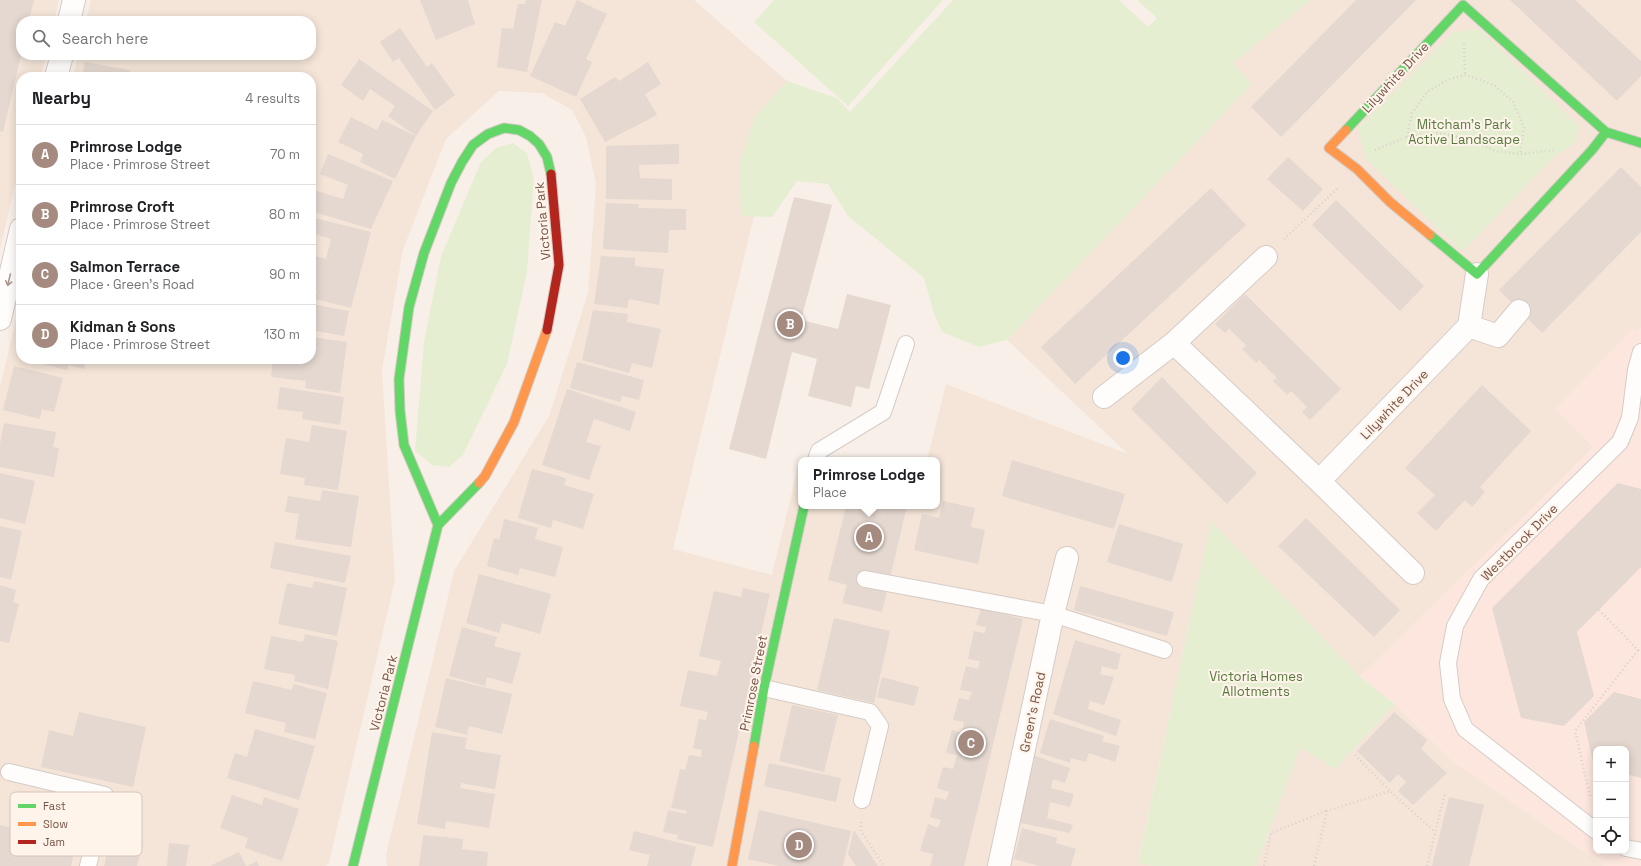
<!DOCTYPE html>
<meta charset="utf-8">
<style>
:root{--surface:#fff;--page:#f6f6f6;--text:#202124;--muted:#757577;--line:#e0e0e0;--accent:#a48a7f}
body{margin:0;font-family:"Space Grotesk",sans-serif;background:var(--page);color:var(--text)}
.controls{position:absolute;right:12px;bottom:12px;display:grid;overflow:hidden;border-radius:8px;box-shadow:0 2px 10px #0003}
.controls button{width:36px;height:36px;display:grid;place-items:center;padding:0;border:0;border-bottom:1px solid var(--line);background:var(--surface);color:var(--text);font:20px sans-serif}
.you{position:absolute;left:1123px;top:358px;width:14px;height:14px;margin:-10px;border:3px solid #fff;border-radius:50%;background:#1a73e8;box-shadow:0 0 0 6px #1a73e833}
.badge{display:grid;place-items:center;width:26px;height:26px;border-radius:50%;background:var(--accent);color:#fff;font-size:13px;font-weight:700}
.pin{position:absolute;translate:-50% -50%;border:2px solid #fff;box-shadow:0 1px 4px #0006}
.popup{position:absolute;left:798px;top:457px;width:142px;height:52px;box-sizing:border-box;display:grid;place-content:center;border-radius:8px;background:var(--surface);filter:drop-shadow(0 1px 3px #0005);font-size:13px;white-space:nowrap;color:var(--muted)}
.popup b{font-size:15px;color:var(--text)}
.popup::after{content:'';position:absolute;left:50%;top:100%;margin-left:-8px;border:8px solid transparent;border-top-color:var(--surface)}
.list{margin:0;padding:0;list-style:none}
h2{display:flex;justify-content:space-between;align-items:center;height:52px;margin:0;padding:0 16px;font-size:17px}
h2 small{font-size:13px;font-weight:400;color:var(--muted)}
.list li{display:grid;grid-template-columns:26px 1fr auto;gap:12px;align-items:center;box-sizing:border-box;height:60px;padding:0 16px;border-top:1px solid var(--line)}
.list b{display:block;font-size:15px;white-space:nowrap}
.list p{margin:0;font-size:13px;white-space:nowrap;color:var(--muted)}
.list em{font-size:13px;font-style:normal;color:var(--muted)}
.icon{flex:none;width:22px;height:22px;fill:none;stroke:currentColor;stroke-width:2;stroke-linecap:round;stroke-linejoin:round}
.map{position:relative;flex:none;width:1641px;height:866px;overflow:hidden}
.search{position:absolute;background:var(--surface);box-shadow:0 2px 10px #0003;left:16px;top:16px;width:300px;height:44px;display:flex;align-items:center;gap:10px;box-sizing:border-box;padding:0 14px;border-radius:16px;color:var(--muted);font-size:15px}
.panel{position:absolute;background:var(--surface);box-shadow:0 2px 10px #0003;left:16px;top:72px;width:300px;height:292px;border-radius:16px}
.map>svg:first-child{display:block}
.residential{fill:#f4e5d8}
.commercial{fill:#fce6de;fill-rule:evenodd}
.green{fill:#e6eed2}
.building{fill:#e4d8d0}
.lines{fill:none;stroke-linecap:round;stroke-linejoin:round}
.lane-casing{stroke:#d6cbc5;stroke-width:18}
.street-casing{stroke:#d6cbc5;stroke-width:24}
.fast-casing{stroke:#d6cbc5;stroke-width:11}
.slow-casing{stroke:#d6cbc5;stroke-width:11}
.jam-casing{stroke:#d6cbc5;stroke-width:11}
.path{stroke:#dad0cb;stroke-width:2.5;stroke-dasharray:1 3;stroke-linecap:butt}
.lane{stroke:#fefdfc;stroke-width:16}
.street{stroke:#fefdfc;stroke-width:22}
.fast{stroke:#63d668;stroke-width:9}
.slow{stroke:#ff974d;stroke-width:9}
.jam{stroke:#b3261e;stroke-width:9}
.oneway{stroke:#ad978f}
.labels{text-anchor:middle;stroke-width:4;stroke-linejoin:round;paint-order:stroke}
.street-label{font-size:13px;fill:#775347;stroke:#fff4ea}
.park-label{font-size:13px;fill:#54783c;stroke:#fff4ea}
.key{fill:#fff4ea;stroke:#d6c4b9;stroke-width:1}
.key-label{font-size:11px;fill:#775347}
</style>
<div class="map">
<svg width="1641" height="866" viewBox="0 0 1641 866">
<rect width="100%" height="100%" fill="#f8f0e8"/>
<!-- residential -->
<path class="residential" d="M0,0H59L54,21H21V55H46L41,77H21V160L0,249Z
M91,0H694L787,81L673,549L772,575L798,467H801V506H937V460H927L946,384L1128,454L1007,340L1252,84L1233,63L1311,0H1641V328L1637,332L1633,328L1593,448L1360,677L1211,521L1138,862L1154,866H387L386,855L454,571L549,416L588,293L596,184L586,137L572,110L542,93L499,91L446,139L403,250L382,370L395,580L329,863L326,866H0V387L21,298V359H311V77H73L78,55H311V21H86Z
M1395,704L1453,762L1605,866H1256L1300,748L1335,768Z"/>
<!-- commercial -->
<path class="commercial" d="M1633,328L1637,332L1641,328V866H1605L1453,762L1395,704L1360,677L1593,448L1555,409ZM1596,749H1626V851H1596Z"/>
<!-- green -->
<path class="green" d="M774,0H943L848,106L754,22Z
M953,0H1119L1148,27L1157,18L1137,0H1311L1233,63L1252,84L1007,340L979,347L942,332L934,314L924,278L848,216L828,184L797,181L772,217L741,216L739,165L755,116L787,81L837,98L850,112Z
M1480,29L1580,127L1574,144L1555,156L1466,248L1460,250L1366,159L1358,128L1453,32Z
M513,143L527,153L534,179L527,272L507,364L463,455L449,467L432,465L415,451L424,341L441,256L481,162L496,148Z
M1211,521L1360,677L1395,704L1335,769L1300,748L1256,866H1154L1138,863Z"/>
<!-- building -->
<path class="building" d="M0,0H34L29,21H21V55L3,132L0,131Z
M420,0H468L475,24L436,40Z
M526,0H542L527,72L497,67L502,28L513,29L518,4H525Z
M577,0L607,14L586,59L592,62L576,97L530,76L555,22L565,26Z
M1356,0H1416L1281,137L1251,107Z
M1510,0H1575L1641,61V76L1617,101Z
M400,28L427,67L432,63L455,95L435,110L399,58L393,62L380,42Z
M359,59L433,111L416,136L388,116L395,106L370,89L363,101L341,85Z
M85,62L130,70L129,77H82Z
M648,62L661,84L645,94L657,115L605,142L580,99L615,77L619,81Z
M351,117L377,130L382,120L416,136L395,179L360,162L363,154L338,142Z
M679,144V164L639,165L640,178L672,179V200L606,199V146Z
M328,154L393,181L371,229L311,211V198L314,190L343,199L348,185L320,174Z
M1288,157L1323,189L1303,211L1267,179Z
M1621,167L1641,187V232L1542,333L1499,290Z
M1211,188L1246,225L1075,384L1041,347Z
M794,197L832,205L801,320L838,329L847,294L891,305L869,389L856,386L851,407L808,396L817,359L792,352L766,459L729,449Z
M1336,200L1424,286L1400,311L1312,225Z
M606,203L639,204L638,208L686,209V230H669L668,253L603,249Z
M311,217L371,232L351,308L315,299L317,291L311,290V255L326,259L331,239L311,233Z
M601,256L635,258V266L664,269L659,305L629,299L627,308L594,304Z
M1245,294L1341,389L1310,420L1302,412L1307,407L1291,391L1287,395L1273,381L1277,378L1259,360L1256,363L1242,349L1246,345L1229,329L1225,333L1215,324Z
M311,304L349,311L344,336L311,330Z
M593,310L628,314L627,322L661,329L652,368L632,363L629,373L582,360Z
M311,337L347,342L340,393L305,388L306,381L271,377L273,359H311Z
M27,359H86L84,369L69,365L67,370L27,360Z
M577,362L644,380L639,400L622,396L620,402L570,388Z
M14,366L63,378L54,412L42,409L40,419L3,410Z
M1162,377L1210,427L1257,473L1227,504L1131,409Z
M1482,385L1531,431L1480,487L1485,492L1472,507L1465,500L1436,531L1417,513L1435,495L1405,468Z
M280,387L344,397L340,425L302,419L303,412L277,409Z
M567,389L636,412L630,431L594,419L586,442L601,446L589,480L542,465Z
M4,423L56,432L53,447L59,448L54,477L0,467V444Z
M312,425L347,431L338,490L304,485L305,478L280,474L286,438L309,442Z
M1012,460L1125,494L1114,529L1002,496Z
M532,469L566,478L564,485L594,494L583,529L553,520L551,528L518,518Z
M0,473L35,481L25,524L0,518Z
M1618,483L1641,489V568H1640L1577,632L1594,696L1564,726L1521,718L1492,608Z
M322,490L359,496L351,547L295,539L299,514L285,512L288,496L320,501Z
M943,501L975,508L971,527L985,530L978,564L914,550L922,514L939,518Z
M846,506H907L882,612L842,603L847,585L828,580Z
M1306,518L1400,610L1374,637L1278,546Z
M504,519L538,528L535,539L563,547L555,577L520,568L518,575L487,566L494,538L499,540Z
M1119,524L1183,544L1172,582L1107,562Z
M0,526L22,531L11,580L0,577Z
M275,542L351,556L345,583L270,568Z
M479,574L551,594L540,634L502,623L499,633L466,623Z
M314,581L347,588L337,636L278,624L287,583L312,588Z
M0,585L16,590L13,602L19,604L9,643L0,641Z
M1080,586L1174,612L1167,636L1074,610Z
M743,588L770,594L713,847L677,839L678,835L663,832L668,810L686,814L687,811L671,808L680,769L685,770L689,755L701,757L702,750L693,748L699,719L706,720L708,712L680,706L688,670L717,676L721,661L699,656L714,591L741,597Z
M981,609L1023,619L964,866H930L933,854L920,851L928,824L938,828L941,820L930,817L935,797L946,800L949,792L937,788L943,767L953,769L957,755L946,753L952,730L962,733L964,722L953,720L959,698L969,700L972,692L960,690L966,666L978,669L980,661L968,659L974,631L985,633L986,627L976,625Z
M834,618L890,631L874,703L817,690Z
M462,627L497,637L494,646L521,653L512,684L487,677L485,686L449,676Z
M305,634L338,641L328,689L294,681L295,675L264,669L271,636L303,642Z
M1075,640L1121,654L1117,670L1102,666L1100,674L1114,677L1104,705L1090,701L1088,709L1121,720L1116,736L1053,714Z
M882,677L919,687L914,706L877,697Z
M446,678L512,694L502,734L469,726L467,735L435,727Z
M253,681L292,690L293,684L327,693L315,739L284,732L286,723L245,713Z
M1614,692L1641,699V778L1626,774V749H1596V766H1594L1584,722Z
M792,705L838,715L824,772L779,761Z
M79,712L146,727L133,787L41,767L49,730L73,736Z
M1394,712L1427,740L1421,749L1447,773L1413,805L1398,791L1406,782L1398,774L1390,783L1357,751Z
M1050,719L1104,736L1102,741L1120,746L1115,762L1089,753L1086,762L1071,758L1070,763L1040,753Z
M255,729L315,746L299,800L227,778L235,753L247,757Z
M432,732L467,738L465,749L501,755L495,789L461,783L460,788L495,794L489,828L446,821L445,829L417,824Z
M1027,753L1070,768L1065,783L1053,779L1051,788L1074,794L1070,807L1050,802L1047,818L1073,825L1070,833L1011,821Z
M769,763L841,778L836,802L764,786Z
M232,795L262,805L264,797L299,809L282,861L245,848L248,838L220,828Z
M1449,797L1484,805L1469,866H1432Z
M759,810L851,831L843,866H780L748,859Z
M0,825L63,840L65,832L78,836L71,866H0Z
M1022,828L1057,838L1056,843L1076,849L1071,866H1039L1014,859Z
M854,830L878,866H856L848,854Z
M634,831L696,847L691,866H647L650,855L629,850Z
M112,833L143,841L137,866H104Z
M423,835L463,839L462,849L488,852L487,866H419Z
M169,843L189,845L186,866H167Z
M239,852L246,866H210L216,863Z
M257,861L259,866H247Z"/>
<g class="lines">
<!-- lane casing -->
<g class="lane-casing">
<path id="lane" d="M816,460L819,451L883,412L906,344
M865,579L1053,614L1164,650
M764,688L870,712L880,726L862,800
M9,772L105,795L88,866
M1596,831L1465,729L1452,699L1448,663L1455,626L1481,579L1620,442L1630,418L1636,370L1641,352
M1626,848L1641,851"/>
</g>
<!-- street casing -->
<g class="street-casing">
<path id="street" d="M69,21L74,0
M56,77L62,55
M1477,274L1469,326L1498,336L1519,311
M0,319L21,229
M1174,343L1319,481L1413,573
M1104,397L1174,343L1266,257
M1319,481L1469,326
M999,866L1053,614L1067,558"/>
</g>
<!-- fast casing -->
<g class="fast-casing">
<path id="fast" d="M1346,130L1463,5L1606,132L1641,143
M1430,235L1477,274L1592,150L1606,132
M438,525L404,445L400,411L399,379L409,307L424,253L451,183L462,162L473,145L488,134L504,128L519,130L530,136L539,144L547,157L551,174
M754,746L764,688L804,506
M353,866L438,525L479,483"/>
</g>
<!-- slow casing -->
<g class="slow-casing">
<path id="slow" d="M1346,130L1329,148L1357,169L1390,202L1430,235
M479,483L485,476L514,422L547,330
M732,866L754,746"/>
</g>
<!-- jam casing -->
<g class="jam-casing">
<path id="jam" d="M547,330L559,265L551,174"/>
</g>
<!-- path -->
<path class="path" d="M1464,44L1465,75
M1407,137L1412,113L1427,92L1447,80L1465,75L1494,85L1513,102L1524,127L1520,154
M1375,150L1407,137L1437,133L1469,139L1496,151L1520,154L1556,150
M1284,239L1338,188
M1599,610L1638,650L1641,651
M1355,755L1390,791
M1590,796L1575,731L1638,650
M861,822V831L884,866
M1264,866L1271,833L1326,811
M1314,866L1327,811L1390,791L1435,832
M1427,866L1445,793"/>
<!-- lane -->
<use href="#lane" class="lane"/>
<!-- street -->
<use href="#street" class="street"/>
<!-- fast -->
<use href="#fast" class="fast"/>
<!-- slow -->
<use href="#slow" class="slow"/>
<!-- jam -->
<use href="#jam" class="jam"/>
</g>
<!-- one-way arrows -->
<defs><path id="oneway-shaft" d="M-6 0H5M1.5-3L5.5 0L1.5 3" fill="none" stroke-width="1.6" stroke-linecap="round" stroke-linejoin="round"/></defs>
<use class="oneway" href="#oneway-shaft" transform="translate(9 280) rotate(103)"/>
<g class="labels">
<!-- street labels -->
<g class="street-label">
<text transform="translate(1395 77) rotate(-47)" y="5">Lilywhite Drive</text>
<text transform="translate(542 221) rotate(-95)" y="5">Victoria Park</text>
<text transform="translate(1394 404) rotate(-46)" y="5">Lilywhite Drive</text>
<text transform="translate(1519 542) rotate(-45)" y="5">Westbrook Drive</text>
<text transform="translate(753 683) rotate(-79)" y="5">Primrose Street</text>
<text transform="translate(383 693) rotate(-76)" y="5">Victoria Park</text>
<text transform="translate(1032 712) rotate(-78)" y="5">Green's Road</text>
</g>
<!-- park labels -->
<g class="park-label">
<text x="1464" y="129">Mitcham’s Park<tspan x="1464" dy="15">Active Landscape</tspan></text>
<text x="1256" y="681">Victoria Homes<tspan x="1256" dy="15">Allotments</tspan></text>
</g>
</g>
<!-- legend -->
<rect x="10" y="792" width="132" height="64" rx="6" class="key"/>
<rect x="18" y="804" width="18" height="4" fill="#63d668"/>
<rect x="18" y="822" width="18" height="4" fill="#ff974d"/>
<rect x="18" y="840" width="18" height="4" fill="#b3261e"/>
<g class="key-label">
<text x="43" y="810">Fast</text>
<text x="43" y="828">Slow</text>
<text x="43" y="846">Jam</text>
</g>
</svg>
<div class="controls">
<button>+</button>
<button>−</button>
<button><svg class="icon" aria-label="locate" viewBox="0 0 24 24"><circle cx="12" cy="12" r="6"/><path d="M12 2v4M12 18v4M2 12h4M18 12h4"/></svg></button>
</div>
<div class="you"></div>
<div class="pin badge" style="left:869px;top:537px">A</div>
<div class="popup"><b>Primrose Lodge</b>Place</div>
<div class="pin badge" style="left:790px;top:324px">B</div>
<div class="pin badge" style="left:971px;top:743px">C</div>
<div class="pin badge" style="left:799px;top:845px">D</div>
<div class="search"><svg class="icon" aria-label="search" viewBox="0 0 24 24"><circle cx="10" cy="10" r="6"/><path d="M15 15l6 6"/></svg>Search here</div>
<section class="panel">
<h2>Nearby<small>4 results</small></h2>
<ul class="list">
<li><span class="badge">A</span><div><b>Primrose Lodge</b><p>Place · Primrose Street</p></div><em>70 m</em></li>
<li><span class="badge">B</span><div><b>Primrose Croft</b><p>Place · Primrose Street</p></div><em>80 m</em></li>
<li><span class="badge">C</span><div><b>Salmon Terrace</b><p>Place · Green's Road</p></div><em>90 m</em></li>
<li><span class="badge">D</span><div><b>Kidman &amp; Sons</b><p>Place · Primrose Street</p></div><em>130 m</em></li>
</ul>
</section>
</div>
